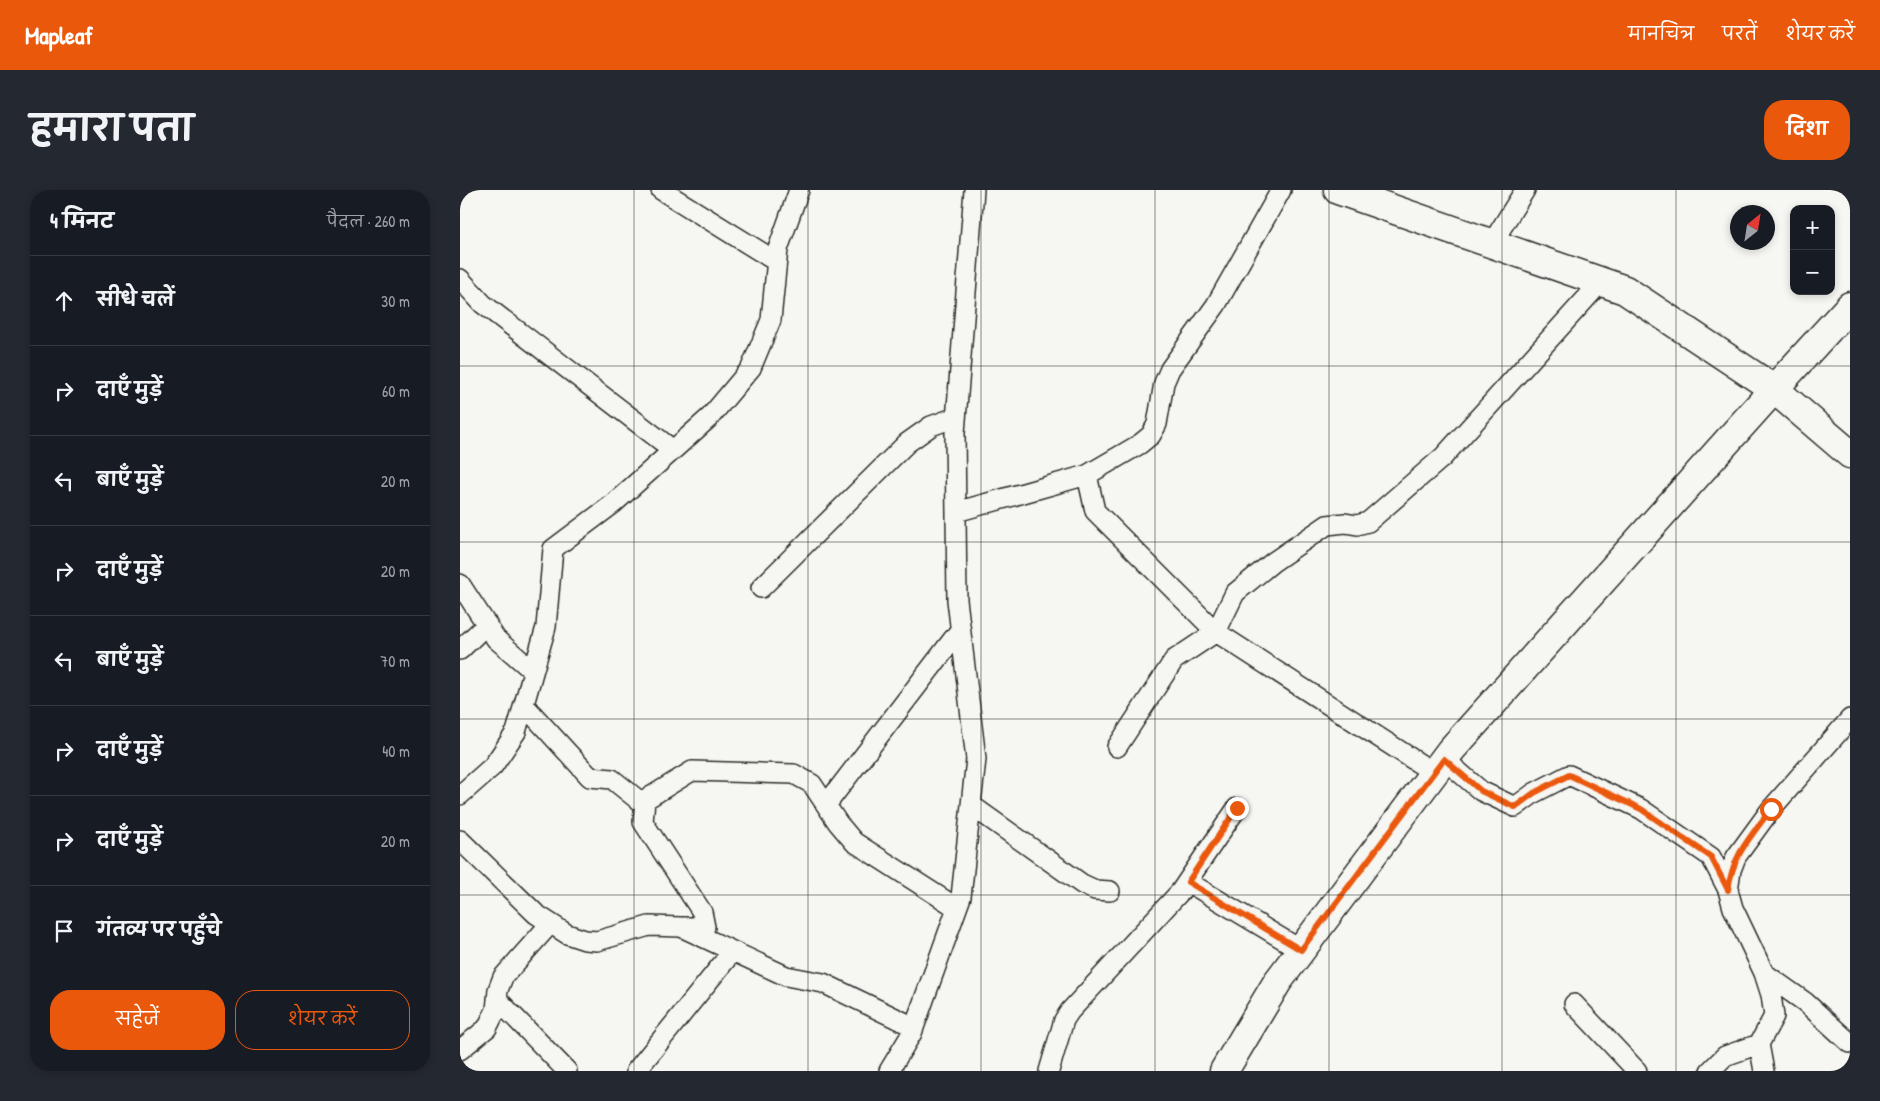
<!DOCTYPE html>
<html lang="hi">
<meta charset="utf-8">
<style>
:root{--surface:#171b24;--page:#242831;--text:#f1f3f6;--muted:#9ea1a6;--line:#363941;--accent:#ea580c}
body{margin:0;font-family:"Patrick Hand","Playpen Sans Deva",sans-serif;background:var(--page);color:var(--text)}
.controls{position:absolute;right:15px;top:15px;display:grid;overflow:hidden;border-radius:10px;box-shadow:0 2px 8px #0003}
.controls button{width:45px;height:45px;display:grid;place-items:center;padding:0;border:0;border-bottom:1px solid var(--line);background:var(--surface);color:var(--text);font:25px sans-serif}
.compass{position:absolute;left:1270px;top:15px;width:45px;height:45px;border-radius:50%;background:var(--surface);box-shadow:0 2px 8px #0003;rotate:30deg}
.stop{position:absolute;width:15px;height:15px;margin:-11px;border:4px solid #ea580c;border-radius:50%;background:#fff}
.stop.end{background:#ea580c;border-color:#fff;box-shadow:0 1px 5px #0008}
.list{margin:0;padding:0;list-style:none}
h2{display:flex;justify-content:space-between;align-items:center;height:65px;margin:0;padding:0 20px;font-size:21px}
h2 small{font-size:16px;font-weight:400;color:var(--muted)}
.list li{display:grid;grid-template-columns:32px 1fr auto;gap:15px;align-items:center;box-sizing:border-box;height:90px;padding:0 20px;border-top:1px solid var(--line)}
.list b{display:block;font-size:19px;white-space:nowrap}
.list em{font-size:16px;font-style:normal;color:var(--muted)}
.actions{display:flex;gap:10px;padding:15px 20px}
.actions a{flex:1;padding:11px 0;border:1px solid var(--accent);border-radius:20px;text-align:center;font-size:18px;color:var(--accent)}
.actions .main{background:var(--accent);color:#fff}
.icon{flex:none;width:28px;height:28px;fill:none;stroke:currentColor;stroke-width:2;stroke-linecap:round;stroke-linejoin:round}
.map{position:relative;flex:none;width:1390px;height:881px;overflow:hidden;border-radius:20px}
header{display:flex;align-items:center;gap:30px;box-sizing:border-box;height:70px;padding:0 25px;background:var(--accent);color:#fff}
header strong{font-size:24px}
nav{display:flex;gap:28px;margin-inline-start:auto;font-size:18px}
.intro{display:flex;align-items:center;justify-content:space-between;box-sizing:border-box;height:120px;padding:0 30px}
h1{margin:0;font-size:35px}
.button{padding:12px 22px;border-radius:20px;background:var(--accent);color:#fff;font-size:18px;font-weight:700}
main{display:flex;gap:30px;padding:0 30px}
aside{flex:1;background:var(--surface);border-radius:20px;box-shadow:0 2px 8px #0003}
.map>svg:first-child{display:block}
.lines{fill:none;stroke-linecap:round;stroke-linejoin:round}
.street-casing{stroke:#2b2b2b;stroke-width:22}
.secondary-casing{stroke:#2b2b2b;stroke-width:31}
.street{stroke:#f6f6f2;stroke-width:19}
.secondary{stroke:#f6f6f2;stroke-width:28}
.route{stroke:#ea580c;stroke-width:6}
.grid{fill:none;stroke:#2b2b2b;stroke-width:1;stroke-opacity:0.55}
</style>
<header>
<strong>Mapleaf</strong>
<nav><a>मानचित्र</a><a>परतें</a><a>शेयर करें</a></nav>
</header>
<div class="intro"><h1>हमारा पता</h1><a class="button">दिशा</a></div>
<main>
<aside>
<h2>4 मिनट<small>पैदल · 260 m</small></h2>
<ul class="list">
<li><svg class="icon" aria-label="ahead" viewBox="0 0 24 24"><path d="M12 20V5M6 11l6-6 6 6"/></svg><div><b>सीधे चलें</b></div><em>30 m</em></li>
<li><svg class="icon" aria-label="right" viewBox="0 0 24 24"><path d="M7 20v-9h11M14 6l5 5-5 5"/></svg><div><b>दाएँ मुड़ें</b></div><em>60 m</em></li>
<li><svg class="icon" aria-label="left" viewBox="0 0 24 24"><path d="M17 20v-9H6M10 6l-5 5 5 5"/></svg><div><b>बाएँ मुड़ें</b></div><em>20 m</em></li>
<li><svg class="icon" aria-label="right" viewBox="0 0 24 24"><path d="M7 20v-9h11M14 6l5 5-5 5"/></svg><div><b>दाएँ मुड़ें</b></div><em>20 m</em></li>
<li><svg class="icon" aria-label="left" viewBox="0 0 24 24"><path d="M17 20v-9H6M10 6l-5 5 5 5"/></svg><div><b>बाएँ मुड़ें</b></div><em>70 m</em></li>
<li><svg class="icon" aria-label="right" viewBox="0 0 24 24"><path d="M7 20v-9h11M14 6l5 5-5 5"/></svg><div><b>दाएँ मुड़ें</b></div><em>40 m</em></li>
<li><svg class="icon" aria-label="right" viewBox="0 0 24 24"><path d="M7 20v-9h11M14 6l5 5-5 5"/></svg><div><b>दाएँ मुड़ें</b></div><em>20 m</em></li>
<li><svg class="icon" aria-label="arrive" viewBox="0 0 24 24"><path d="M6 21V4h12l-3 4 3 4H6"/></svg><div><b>गंतव्य पर पहुँचे</b></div></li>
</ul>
<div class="actions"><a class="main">सहेजें</a><a>शेयर करें</a></div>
</aside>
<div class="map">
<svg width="1390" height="881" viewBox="0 0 1390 881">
<rect width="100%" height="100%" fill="#f6f6f2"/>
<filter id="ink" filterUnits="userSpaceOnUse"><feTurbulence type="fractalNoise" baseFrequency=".02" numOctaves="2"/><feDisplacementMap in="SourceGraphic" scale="10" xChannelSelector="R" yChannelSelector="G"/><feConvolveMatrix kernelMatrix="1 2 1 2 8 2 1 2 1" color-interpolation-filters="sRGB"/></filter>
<g filter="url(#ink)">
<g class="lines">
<!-- street casing -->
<g class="street-casing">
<path id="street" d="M201,0L317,72
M1032,53L1065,0
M0,89L23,114L213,260
M627,285L635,321L756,442L974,583
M496,322L627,285L680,254L691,245L697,234L704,193L710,179L756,115L821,0
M0,394L36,449L73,481
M301,398L447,253L471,236L496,227
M0,460L27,434
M64,515L130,587L152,589L177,609L185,610L232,581L334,584L352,594L378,633L394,652L497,718
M657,557L714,470L756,442L775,403L813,372L867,335L885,333L897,335L908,332L983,267L1141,92
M984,569L1021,601L1055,617L1074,603L1109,585L1181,619L1251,667L1268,700
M0,605L33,576L56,542L86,437L93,359L153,314L250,227L291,178L311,130L318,59L339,0
M185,610L183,632L242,722L245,737H224
M366,615L500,440
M511,615L622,694L635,700L650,701
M0,650L76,724L107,744L125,750L137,751L189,736L221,737L326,786L363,793L454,837
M728,692L841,760
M1304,783L1345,812L1390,853
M37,809L107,881
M1114,814L1177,881
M0,860L27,838L36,820L38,800L43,787L90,734
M176,881L272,762
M429,881L452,843L501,707L516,569L497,410L495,243L514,0
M589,881L604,830L610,821L720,702L777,618
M1250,881L1265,866L1299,854
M1304,881L1299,854L1314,826L1311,805L1304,783L1273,718L1268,700L1271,680L1276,667L1311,619L1390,529"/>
</g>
<!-- secondary casing -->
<g class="secondary-casing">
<path id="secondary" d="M878,0L1165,100L1314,199L1390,264
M764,881L818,791L991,560L1314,199L1390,116"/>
</g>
<!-- street -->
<use href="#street" class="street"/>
<!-- secondary -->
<use href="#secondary" class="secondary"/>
</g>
</g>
<g class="lines" filter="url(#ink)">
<!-- route -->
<path class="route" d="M777,618L728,692L841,760L984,569L1021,601L1055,617L1074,603L1109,585L1181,619L1251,667L1268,700C1273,664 1290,648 1311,619"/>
</g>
<!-- grid -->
<path class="grid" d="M174,0V881M348,0V881M521,0V881M695,0V881M869,0V881M1042,0V881M1216,0V881M0,176H1390M0,352H1390M0,529H1390M0,705H1390"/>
</svg>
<div class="controls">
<button>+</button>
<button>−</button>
</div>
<svg class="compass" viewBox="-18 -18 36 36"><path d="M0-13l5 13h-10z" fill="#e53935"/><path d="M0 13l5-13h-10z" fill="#9ea1a6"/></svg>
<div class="stop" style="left:1311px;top:619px"></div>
<div class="stop end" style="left:777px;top:618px"></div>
</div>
</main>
